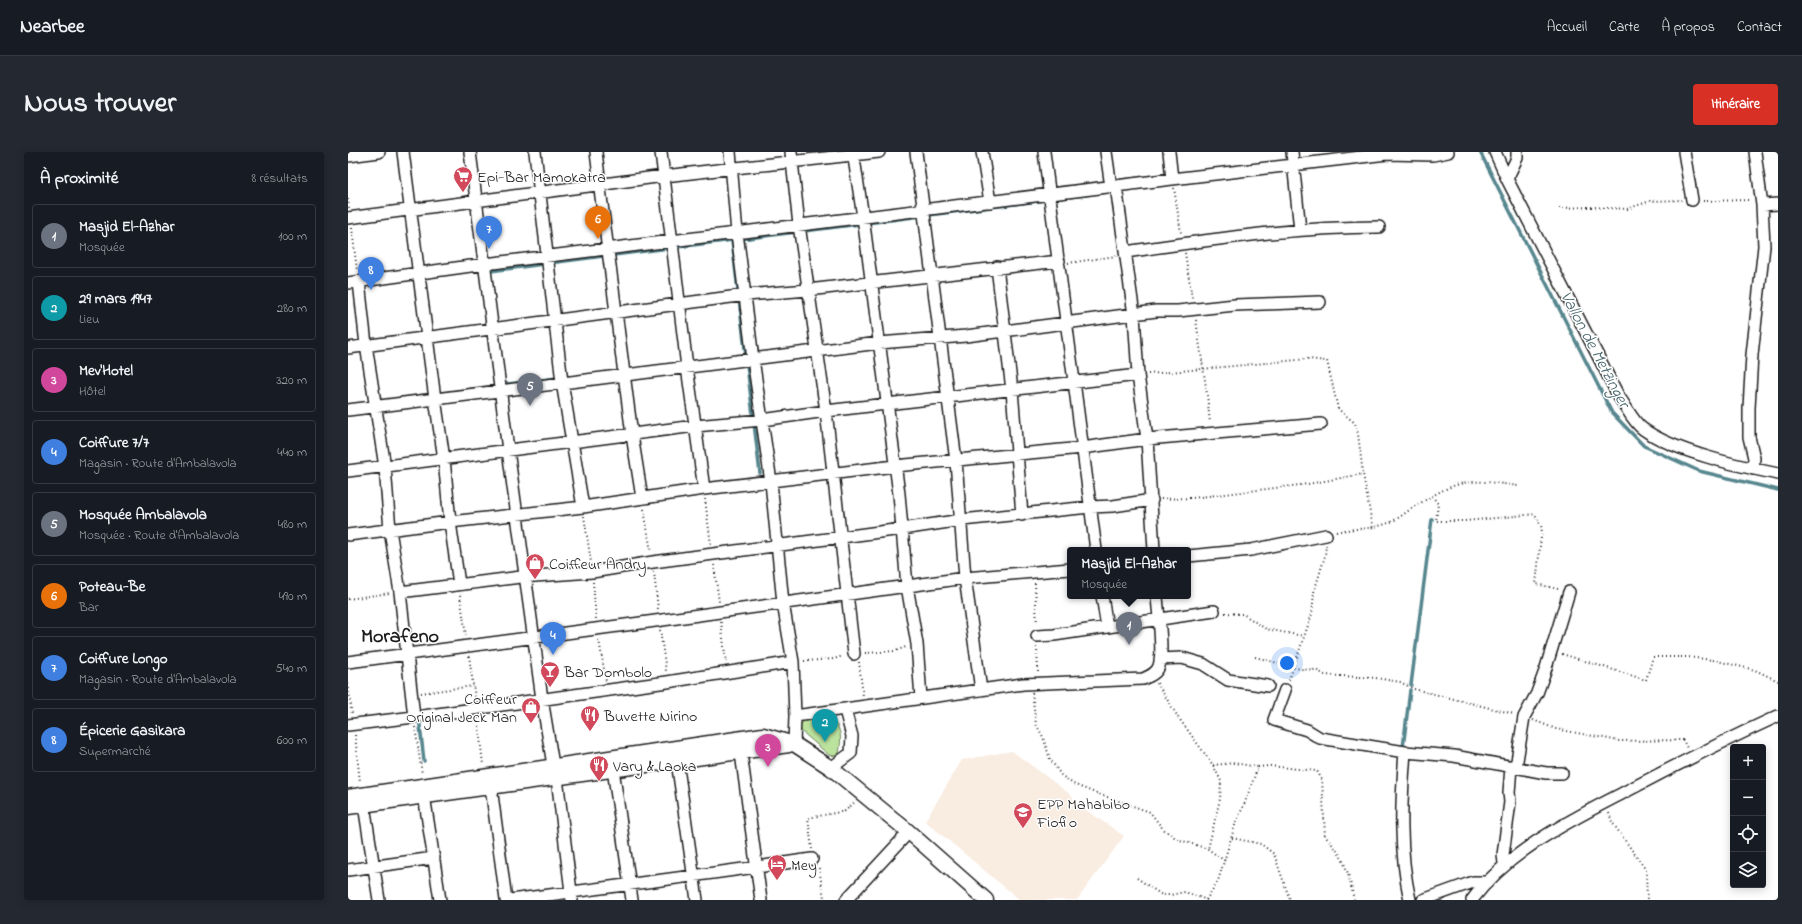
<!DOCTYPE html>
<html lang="fr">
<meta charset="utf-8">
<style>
:root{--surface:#171b24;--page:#242831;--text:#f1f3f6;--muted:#9ea1a6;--line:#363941;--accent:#d93025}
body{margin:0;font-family:"Indie Flower",sans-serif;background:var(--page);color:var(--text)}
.controls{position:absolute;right:12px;bottom:12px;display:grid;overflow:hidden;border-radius:4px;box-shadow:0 2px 10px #0003}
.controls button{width:36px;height:36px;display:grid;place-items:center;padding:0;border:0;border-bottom:1px solid var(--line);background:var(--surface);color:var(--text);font:20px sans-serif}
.you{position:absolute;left:939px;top:511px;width:14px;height:14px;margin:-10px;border:3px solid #fff;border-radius:50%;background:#1a73e8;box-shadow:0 0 0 6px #1a73e833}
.badge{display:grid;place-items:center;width:26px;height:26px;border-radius:50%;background:var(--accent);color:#fff;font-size:13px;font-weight:700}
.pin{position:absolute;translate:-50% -33px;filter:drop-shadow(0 1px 2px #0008)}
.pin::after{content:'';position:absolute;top:21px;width:14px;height:12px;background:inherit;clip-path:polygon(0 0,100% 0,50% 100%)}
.popup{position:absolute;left:719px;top:395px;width:124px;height:52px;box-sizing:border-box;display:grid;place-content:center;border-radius:4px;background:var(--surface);filter:drop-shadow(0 1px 3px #0005);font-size:13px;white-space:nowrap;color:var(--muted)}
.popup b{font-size:15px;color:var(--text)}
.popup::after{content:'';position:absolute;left:50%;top:100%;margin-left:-8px;border:8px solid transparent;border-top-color:var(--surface)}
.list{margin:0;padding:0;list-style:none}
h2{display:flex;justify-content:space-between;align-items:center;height:52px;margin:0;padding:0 16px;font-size:17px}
h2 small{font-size:13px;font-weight:400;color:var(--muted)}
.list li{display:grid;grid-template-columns:26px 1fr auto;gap:12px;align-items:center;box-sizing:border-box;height:64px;margin:0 8px 8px;padding:0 8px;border:1px solid var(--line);border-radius:4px}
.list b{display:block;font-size:15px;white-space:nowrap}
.list p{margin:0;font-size:13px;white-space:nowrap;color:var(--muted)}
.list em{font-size:13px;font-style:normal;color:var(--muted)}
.icon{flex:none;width:22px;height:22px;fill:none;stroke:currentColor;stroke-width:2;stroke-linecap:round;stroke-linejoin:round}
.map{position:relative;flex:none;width:1430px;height:748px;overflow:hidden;border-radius:4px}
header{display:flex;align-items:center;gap:24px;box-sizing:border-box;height:56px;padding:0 20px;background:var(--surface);border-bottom:1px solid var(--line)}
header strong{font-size:19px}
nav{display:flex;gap:22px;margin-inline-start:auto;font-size:14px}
.intro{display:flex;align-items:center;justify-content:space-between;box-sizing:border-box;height:96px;padding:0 24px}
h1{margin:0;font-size:28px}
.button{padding:10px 18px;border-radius:4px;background:var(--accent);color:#fff;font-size:14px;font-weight:700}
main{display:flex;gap:24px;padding:0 24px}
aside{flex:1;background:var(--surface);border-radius:4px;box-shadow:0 2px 10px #0003}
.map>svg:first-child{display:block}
.built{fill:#f9ece1}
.green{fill:#bce39e;stroke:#6c805d}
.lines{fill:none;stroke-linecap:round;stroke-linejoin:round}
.stream{stroke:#57868e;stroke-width:3.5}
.minor-casing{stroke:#1c1c1c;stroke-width:14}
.major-casing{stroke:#1c1c1c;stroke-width:17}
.path{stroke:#1c1c1c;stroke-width:2;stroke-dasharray:1 3;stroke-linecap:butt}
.minor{stroke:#fff;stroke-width:11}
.major{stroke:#fff;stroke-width:14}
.labels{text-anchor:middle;stroke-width:3;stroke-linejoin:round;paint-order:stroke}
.poi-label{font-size:16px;fill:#1c1c1c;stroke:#fff;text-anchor:start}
.water-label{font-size:17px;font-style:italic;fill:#436368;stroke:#fff}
.district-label{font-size:20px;font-weight:bold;fill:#1c1c1c;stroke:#fff}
</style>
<header>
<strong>Nearbee</strong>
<nav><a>Accueil</a><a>Carte</a><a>À propos</a><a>Contact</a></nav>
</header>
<div class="intro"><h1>Nous trouver</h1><a class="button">Itinéraire</a></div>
<main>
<aside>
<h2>À proximité<small>8 résultats</small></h2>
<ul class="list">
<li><span class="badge" style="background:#6b7280">1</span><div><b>Masjid El-Azhar</b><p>Mosquée</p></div><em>100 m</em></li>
<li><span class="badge" style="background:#0f9aa8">2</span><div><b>29 mars 1947</b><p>Lieu</p></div><em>280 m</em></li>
<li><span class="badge" style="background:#d1479c">3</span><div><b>Mev'Hotel</b><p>Hôtel</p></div><em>320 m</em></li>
<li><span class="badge" style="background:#3f7fe0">4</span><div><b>Coiffure 7/7</b><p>Magasin · Route d'Ambalavola</p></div><em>440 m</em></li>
<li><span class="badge" style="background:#6b7280">5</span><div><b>Mosquée Ambalavola</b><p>Mosquée · Route d'Ambalavola</p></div><em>480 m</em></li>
<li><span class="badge" style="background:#e8710a">6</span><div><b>Poteau-Be</b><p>Bar</p></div><em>490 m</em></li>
<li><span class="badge" style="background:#3f7fe0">7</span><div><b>Coiffure Longo</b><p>Magasin · Route d'Ambalavola</p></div><em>540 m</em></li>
<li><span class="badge" style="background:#3f7fe0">8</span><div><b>Épicerie Gasikara</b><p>Supermarché</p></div><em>600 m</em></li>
</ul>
</aside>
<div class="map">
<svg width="1430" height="748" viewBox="0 0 1430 748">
<rect width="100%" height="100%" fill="#fff"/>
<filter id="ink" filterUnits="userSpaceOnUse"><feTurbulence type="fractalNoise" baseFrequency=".025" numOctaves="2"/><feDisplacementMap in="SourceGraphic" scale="8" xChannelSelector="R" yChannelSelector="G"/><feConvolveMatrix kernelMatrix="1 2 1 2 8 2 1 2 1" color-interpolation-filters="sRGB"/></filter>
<g filter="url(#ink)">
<!-- built -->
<path class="built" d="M664,599L723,643L729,652L776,684L729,748H672L577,669L614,608Z"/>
<!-- green -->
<path class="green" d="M477,565C494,571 494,585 491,601L487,604L481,603L452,578L451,575L457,567Z"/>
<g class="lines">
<!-- stream -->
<path class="stream" d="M1132,0L1264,261L1296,294L1351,319L1430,338
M519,71L744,42
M384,89L412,321
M266,103L512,72
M202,111L256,104
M143,119L196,112
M160,232L209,226
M1063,533L1084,367
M71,565L76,609
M1055,596L1062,538"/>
<!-- minor casing -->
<g class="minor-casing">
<path id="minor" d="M55,0L87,247L96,307L102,370L111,432
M122,0L160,298L194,547L205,613L209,626L224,748
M187,0L214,230L235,355
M248,0L252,33
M313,0L339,215L356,337
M382,0L389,81L405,207L423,330L435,451L445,510L447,564L446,592
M443,0L451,73L478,259L506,502
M505,0L515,65L551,342L559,434L569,492L573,546
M568,0L608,309L617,426L633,538
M634,0L642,50
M696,0L748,398
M758,0L763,35
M821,0L824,27
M944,0L952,78
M1147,0L1159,27L1271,245C1278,254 1285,270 1295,277C1327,300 1391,314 1430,322
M1336,0L1344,48
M0,4L31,0
M1159,27L1169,6V0
M768,34L786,163L790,223L799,287L806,398
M252,37L284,283L294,346
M1414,53L1430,52
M0,66L316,24L531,0
M777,100C861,88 945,75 1031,75
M649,115L664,238L674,363
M0,131L137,112L824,27L1039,2L1085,3L1100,0
M0,196L398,143L460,138L711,109
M0,258L531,191L618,184L808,159H830L887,153L972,150
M1405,317L1406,306L1401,285V256L1404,203L1416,94L1414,53L1407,0
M0,319L347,274L414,268L478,259L790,223
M0,383L102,370L235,355L356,337L547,314L734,296L799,287L973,272
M840,404L903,398L978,383
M52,440L173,425L244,420L305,410L554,377L614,368L742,355L765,354L804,348
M754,444L759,475
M689,484L706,483L866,459
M812,507L834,506L855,512L880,528L920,534
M0,510L300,470L617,426L722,417
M937,538L926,568L959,578L972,586L1002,591L1057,600L1106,604L1198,621H1214
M75,564L319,530L445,510
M447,564L675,532L795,527C802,524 809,521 811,514C816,499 810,461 809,444
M0,573L66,565L52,440L42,378L37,315L18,193L11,130
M1057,600C1053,649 1051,699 1062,748
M393,601L413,748
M328,602L349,748
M1168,615L1176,565L1189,541L1197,519L1221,440
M483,616L503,601L504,584L497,558
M265,617L284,748
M143,635L158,748
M76,643L92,748
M16,653L31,748
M1156,711L1155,703L1162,650L1161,641L1163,614
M0,718L86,706
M162,748C263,735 363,722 464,707
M498,748L561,680
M1075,748L1125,730H1137
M1124,748C1162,698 1221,669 1275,641C1326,614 1378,588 1430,564"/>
</g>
<!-- major casing -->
<g class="major-casing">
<path id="major" d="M0,645L415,583L446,592L483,616L561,680L638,748
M0,655L441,593"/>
</g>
<!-- path -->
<path class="path" d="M826,36L833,81
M0,47L1,56
M1355,49L1402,48
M1211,56L1243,55L1279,57L1302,49L1334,48
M4,76L9,119
M837,101L844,146
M720,111L768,104
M848,168L859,242L862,271
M800,222L960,207L979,209L990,257L1007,271L1010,282L1015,322L1025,377
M1084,344L1090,352L1088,369H1118L1187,362L1194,376L1188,432L1210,437
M357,347L363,393
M813,347L844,346L960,332L1015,322
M296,357L303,400
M236,364L243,410
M988,380C1009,375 1023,379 1045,369C1054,364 1062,357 1071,352C1112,326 1123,327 1170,334
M366,413L371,450
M306,420L310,457
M245,430L248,467
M687,431L689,474
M112,443L118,484
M0,447L42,441
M877,461L895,462L918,477L955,484
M373,470L378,510
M312,478L318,519
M251,488L258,529
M689,495L690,520
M517,501L547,499L558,495
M1214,502L1298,528L1305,505H1339L1365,508L1407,518L1430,529
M121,504L127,546
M907,505L952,517L968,518L977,523L1028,526L1052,530L1066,537L1166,562
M456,509L486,507L495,504
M511,510L515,544
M941,528L964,462L966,440L977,404L978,393
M809,531L830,565L865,613L873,629L872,647L860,697
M0,532L4,563
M73,541L125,534
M684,541L688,572L695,585L702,607L713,623L725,632L745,640L802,660L815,677L829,687L860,697L877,709
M130,566L135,613
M1185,568L1208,577L1271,589L1335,588L1339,596
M67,575L74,622
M7,583L12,630
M910,615L922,614L969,619L974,628L977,684C998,707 1000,719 1006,748
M1261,661L1264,670L1298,718L1299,748
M884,686L913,692L926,702L942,748
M464,697L460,666L497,659L507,650
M471,716L476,746L478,748
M789,726L814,743H822L837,740L859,748
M858,748L870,729L888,670L896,653L910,615L886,611L865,613"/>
<!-- minor -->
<use href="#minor" class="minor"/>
<!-- major -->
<use href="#major" class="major"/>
</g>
</g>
<!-- icons -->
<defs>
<g id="supermarket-pin" transform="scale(1)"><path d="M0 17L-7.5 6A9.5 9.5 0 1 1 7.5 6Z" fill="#d1495b" stroke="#fff"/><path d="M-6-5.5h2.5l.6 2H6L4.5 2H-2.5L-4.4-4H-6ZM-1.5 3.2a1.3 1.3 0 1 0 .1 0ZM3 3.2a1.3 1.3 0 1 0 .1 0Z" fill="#fff"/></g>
<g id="shop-pin" transform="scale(1)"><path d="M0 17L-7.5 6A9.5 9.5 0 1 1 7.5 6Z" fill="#d1495b" stroke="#fff"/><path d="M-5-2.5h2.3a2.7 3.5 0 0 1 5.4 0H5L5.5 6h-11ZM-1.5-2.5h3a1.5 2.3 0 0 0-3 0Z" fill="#fff"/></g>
<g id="bar-pin" transform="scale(1)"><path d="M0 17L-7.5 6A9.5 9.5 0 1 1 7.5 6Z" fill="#d1495b" stroke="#fff"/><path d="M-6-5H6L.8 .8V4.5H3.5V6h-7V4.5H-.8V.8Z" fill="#fff"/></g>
<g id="restaurant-pin" transform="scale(1)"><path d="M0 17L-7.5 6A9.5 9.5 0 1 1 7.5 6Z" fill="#d1495b" stroke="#fff"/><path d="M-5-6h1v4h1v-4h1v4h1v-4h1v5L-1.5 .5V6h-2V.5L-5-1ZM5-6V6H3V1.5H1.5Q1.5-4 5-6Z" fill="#fff"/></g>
<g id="school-pin" transform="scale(1)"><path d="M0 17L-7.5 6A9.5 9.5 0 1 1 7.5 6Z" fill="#d1495b" stroke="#fff"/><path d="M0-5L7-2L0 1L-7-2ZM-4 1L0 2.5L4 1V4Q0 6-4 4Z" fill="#fff"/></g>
<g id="hotel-pin" transform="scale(1)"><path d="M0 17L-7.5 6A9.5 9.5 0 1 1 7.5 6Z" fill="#d1495b" stroke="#fff"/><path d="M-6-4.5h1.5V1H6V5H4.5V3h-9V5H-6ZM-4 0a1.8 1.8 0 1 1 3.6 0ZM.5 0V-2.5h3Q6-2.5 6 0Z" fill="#fff"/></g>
</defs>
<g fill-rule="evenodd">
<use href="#supermarket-pin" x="115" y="24"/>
<use href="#shop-pin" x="187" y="411"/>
<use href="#bar-pin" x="202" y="519"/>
<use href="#shop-pin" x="183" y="555"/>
<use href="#restaurant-pin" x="242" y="563"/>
<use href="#restaurant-pin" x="251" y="613"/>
<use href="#school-pin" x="675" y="660"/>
<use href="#hotel-pin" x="429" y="712"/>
</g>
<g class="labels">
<!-- poi labels -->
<g class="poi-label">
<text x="129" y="30">Epi-Bar Mamokatra</text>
<text x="201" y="417">Coiffeur Andry</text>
<text x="216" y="525">Bar Dombolo</text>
<text x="169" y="552" text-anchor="end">Coiffeur<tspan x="169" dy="18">Original Jeck Man</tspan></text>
<text x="256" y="569">Buvette Nirino</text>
<text x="265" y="619">Vary &amp; Laoka</text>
<text x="689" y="657">EPP Mahabibo<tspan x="689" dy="18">Fiofio</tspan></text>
<text x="443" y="718">Mey</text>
</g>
<!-- water labels -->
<g class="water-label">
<text transform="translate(1248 197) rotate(62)" y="6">Vallon de Metzinger</text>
</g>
<!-- district labels -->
<g class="district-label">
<text x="52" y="490">Morafeno</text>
</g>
</g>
</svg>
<div class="controls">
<button>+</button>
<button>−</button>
<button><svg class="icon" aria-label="locate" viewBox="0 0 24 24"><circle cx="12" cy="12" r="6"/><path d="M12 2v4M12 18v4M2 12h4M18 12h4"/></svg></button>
<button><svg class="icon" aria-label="layers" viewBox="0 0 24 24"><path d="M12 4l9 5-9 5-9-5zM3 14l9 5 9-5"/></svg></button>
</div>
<div class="you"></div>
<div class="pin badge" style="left:781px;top:493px;background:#6b7280">1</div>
<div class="popup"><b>Masjid El-Azhar</b>Mosquée</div>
<div class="pin badge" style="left:477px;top:590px;background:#0f9aa8">2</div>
<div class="pin badge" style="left:420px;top:615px;background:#d1479c">3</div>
<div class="pin badge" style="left:205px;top:503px;background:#3f7fe0">4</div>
<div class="pin badge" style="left:182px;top:254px;background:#6b7280">5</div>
<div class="pin badge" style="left:250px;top:87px;background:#e8710a">6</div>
<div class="pin badge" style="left:141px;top:97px;background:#3f7fe0">7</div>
<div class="pin badge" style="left:23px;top:138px;background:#3f7fe0">8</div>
</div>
</main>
